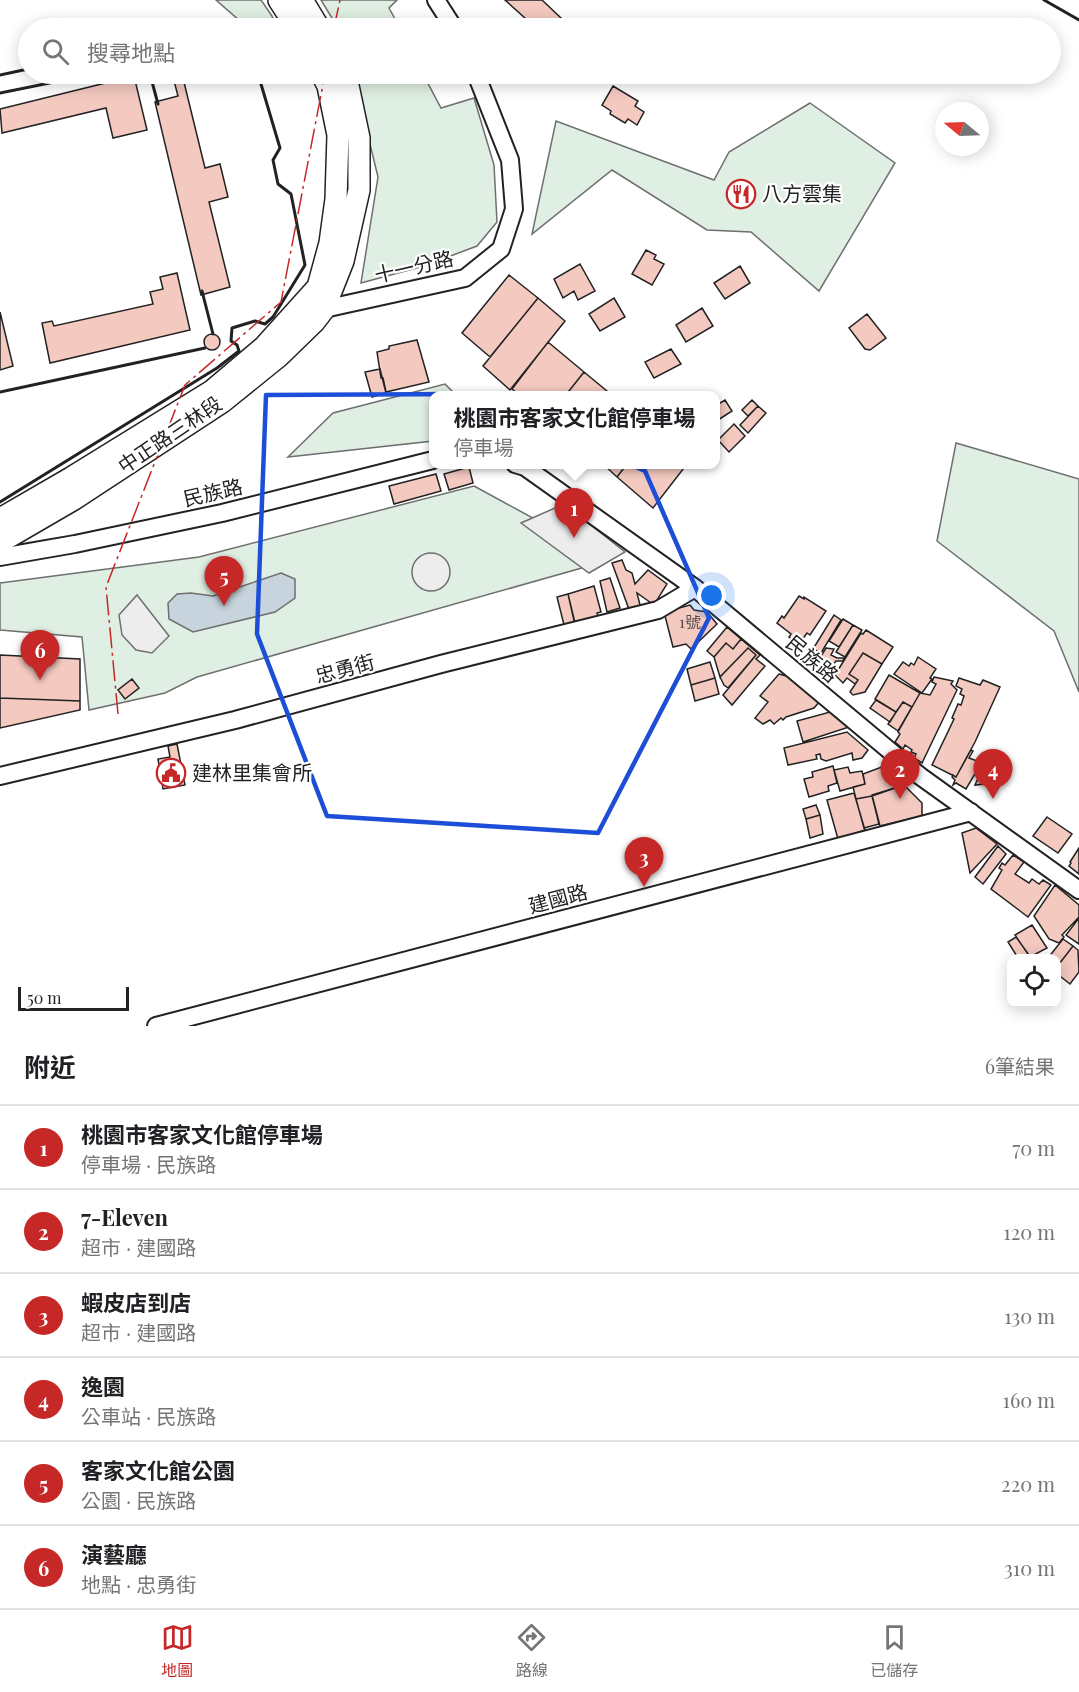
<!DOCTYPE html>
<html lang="zh-TW">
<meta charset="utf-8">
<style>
:root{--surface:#fff;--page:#f2f2f2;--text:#202124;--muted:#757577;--line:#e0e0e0;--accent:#c62828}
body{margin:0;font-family:"Playfair Display","Noto Sans TC",serif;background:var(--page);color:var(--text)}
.controls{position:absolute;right:18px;bottom:18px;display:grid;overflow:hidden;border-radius:12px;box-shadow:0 3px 15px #0003}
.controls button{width:54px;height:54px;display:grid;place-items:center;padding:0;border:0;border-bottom:2px solid var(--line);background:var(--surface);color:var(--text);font:30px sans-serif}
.compass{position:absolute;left:935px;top:102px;width:54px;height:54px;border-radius:50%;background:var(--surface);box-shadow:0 3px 15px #0003;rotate:289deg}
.scale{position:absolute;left:18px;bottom:15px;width:111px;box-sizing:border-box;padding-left:6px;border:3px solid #222;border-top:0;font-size:16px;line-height:21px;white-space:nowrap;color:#222;-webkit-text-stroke:4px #fff;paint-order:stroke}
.you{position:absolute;left:712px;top:596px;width:21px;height:21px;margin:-15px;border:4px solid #fff;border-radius:50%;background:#1a73e8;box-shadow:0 0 0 9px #1a73e833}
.badge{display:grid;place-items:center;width:39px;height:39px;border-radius:50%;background:var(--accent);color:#fff;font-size:20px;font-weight:700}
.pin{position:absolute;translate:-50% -50px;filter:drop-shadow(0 2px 3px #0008)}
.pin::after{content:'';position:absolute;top:32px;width:21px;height:18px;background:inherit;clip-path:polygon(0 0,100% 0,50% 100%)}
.popup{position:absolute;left:429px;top:391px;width:291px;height:78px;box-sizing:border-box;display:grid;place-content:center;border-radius:12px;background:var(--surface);filter:drop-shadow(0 2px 4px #0005);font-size:20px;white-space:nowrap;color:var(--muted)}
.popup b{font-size:22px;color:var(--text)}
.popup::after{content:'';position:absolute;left:50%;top:100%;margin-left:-12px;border:12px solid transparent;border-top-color:var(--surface)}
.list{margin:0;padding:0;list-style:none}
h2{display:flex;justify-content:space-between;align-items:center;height:78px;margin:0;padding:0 24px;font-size:26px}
h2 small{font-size:20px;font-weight:400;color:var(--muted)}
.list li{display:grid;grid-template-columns:39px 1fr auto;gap:18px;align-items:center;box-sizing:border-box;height:84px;padding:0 24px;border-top:2px solid var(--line)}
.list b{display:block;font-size:22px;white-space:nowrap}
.list p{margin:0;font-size:20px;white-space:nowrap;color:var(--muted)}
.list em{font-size:20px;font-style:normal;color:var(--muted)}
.icon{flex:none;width:33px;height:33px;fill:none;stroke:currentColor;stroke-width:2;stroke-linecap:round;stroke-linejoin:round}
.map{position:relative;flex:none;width:1079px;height:1026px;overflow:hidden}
.search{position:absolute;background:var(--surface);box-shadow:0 3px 15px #0003;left:18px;right:18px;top:18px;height:66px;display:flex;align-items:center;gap:15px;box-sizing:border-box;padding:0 21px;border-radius:33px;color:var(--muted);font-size:22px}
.sheet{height:582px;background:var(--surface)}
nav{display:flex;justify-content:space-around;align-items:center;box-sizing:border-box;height:84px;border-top:2px solid var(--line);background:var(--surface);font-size:16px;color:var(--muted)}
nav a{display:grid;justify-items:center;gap:3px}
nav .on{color:var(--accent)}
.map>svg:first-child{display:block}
.green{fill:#e0efe3;stroke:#6f6f6f;stroke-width:1.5}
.parking{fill:#ededed;stroke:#6f6f6f;stroke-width:1.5}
.water{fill:#c7d3dd;stroke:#6f6f6f;stroke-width:1.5}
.building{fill:#f3c9c0;stroke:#222;stroke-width:1.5}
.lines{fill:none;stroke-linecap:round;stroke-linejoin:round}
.minor-casing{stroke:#222;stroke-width:20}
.major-casing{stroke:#222;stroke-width:24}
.minor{stroke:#fff;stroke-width:16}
.major{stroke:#fff;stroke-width:21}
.wall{stroke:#222;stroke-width:3}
.power{stroke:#c62828;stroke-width:1.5;stroke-dasharray:21 4.5 3 4.5;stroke-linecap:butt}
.marked{fill:none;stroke:#1d4ed8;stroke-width:4.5;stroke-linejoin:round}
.labels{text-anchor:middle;stroke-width:4.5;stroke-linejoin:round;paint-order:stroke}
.number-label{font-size:16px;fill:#564c4a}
.poi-label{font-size:20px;fill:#222;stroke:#fff;text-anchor:start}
.street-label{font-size:20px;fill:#222;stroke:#fff}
</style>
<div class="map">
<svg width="1079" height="1026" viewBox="0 0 1079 1026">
<rect width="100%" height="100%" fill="#fff"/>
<!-- green -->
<path class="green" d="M216,0H261L272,16L277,28H248Z
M321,0H397L389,8L400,28H338Z
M353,74H423L441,108L474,98L494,165L497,222L477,246L424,266L361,283L378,177Z
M810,103L895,163L819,291L751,232L707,230L612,170L532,234L556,121L714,180L729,152Z
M445,384L456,395L433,396V441L288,457L333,413Z
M956,443L1079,479V692L1054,631L937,541Z
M474,486L610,560L197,677L165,693L89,710L82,637L0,630V583L199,557Z"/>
<!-- parking -->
<path class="parking" d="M564,504L625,552L589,573L521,523Z
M412 572a19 19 0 1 1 38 0a19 19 0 1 1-38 0Z
M137,595L169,636L152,653L136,650L122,635L119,615Z"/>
<!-- water -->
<path class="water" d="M281,573L295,579V598L275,612L193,632L169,619L168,603L177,594L191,593L213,596Z"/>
<!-- building -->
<path class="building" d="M505,0H542L561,18L551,28H536Z
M182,74L205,168L220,164L228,197L209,202L230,287L201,295L155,102L178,96L173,77Z
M134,76L147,130L113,138L106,108L2,133L0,109Z
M613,86L638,101L635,106L644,112L637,125L628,119L625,123L610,114L611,111L602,105Z
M646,250L656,255L654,259L664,264L652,285L632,274Z
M580,264L595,291L578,300L574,291L563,298L554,279Z
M740,266L750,283L725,299L714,283Z
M177,273L190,330L50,363L42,323L52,321L54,326L153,304L150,292L163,289L160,277Z
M509,275L538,298L490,357L462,333Z
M538,298L565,321L510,390L483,366Z
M614,298L625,317L600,331L589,314Z
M702,308L713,326L686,342L676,325Z
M0,312L13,366L0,370Z
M867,314L886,338L870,350L865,349L849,328Z
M204 342a8 8 0 1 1 16 0a8 8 0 1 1-16 0Z
M417,340L429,382L386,392L383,378H381L377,352L389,349V346Z
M548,342L584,372L565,396H520L512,389Z
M671,349L681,364L654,378L645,362Z
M380,369L386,393L372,397L365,372Z
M584,372L613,396H565Z
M725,400L732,411L715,422V406Z
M752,400L758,406L748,416L742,410Z
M758,406L766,413L748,433L740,425Z
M734,424L745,436L729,452L718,440Z
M603,464H627L617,477Z
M627,464H687L653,508L617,477Z
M469,467L473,483L449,490L444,474Z
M436,474L441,491L394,504L389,486Z
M622,560L626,570L632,573L635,584L648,570L667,584L654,605L637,593L641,609L630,612L612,563Z
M610,578L620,608L607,612L600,581Z
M594,586L601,612L597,613L599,618L575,625L568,594Z
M568,594L575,623L564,625L557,597Z
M799,596L804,599V597L826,611L810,635L807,633L802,640L800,638L797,643L789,637L791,634L777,623L782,616L784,618Z
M690,605L694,610L707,612L717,624L691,649L686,644L673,647L664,612Z
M834,615L841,620L821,653L813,649Z
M843,619L853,625L839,647L829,641Z
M853,625L862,630L845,657L836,652Z
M727,627L741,639L733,649L726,643L714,657L707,651Z
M866,630L893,647L882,664L863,653L849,674L858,680L855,684L847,678L843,683L835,675L861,633L863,634Z
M741,639L760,655L756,659L765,666L732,705L723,695L756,655L748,648L720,677L714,657L726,643L733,649Z
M748,648L756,655L728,688L724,685L720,677Z
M826,648L834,649L831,655L837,658H844L843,661H836L830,669L818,661Z
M863,653L882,664L865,692L853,695L850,692L858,680L849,674Z
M0,655L80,659V701L0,698Z
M918,657L936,669L930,678L932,679L922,693L894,674L903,662L909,666L911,663L914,665Z
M710,662L715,678L691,685L687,669Z
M779,674L790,677L820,701L814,708L786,717L783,720L781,718L774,724L770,720L763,724L755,718L768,702L760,696Z
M889,675L920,693L912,707L903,702L896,712L875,699Z
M934,677L953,681L951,684L957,690L922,763L914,758L916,754L911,752L912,750L905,745L903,749L895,742L900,734L898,732L920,693L930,695L936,684L932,682Z
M715,678L719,694L695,701L691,685Z
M959,678L980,685L983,680L1000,687L975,742L956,777L932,765L954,719L952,718L958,704L961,705L964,696L960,694L962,689L956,686Z
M132,679L139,688L125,699L118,690Z
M0,698L80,701V710L0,728Z
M876,700L896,712L890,722L870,708Z
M903,702L912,707L898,731L888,724Z
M830,712L849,727L803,742L797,721Z
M847,732L868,750L862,758L853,760L852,753L826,761L821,759L820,754L816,755L817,759L788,765L784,748Z
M177,744L185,785L163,789L158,759L170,757L168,746Z
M971,750L973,751L969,758L977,761L981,759L986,762L979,765L981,766L991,764L988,768L992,770L985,784L975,785L980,774L976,772L966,789L956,783L953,785L955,780L952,777L953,775L956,777Z
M887,765L891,768L890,772L904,785L872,796L856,799L853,787L865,784L863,774Z
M833,766L837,783L828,786L829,791L809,797L804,779L813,777L812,772Z
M848,767L850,773L862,771L865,784L840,791L834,770Z
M904,785L922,803V816L880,826L872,795Z
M854,793L865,830L838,839L827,800Z
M872,796L879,824L864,828L856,799Z
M816,805L820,815L806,819L803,809Z
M820,815L823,834L810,838L806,819Z
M1047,817L1072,834L1058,853L1033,836Z
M976,828L997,844L970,873L962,833Z
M998,846L1006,854L983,884L975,877Z
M1079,848V874L1069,866L1071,863L1070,862Z
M1013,855L1024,862L1015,874L1029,883L1032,879L1039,884L1043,880L1051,885L1028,917L991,889L1002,870L999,868L1002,863L1005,865Z
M1055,885L1079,905V917L1062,935L1064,937L1059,943L1049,939L1034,916Z
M1079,918V944L1066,935Z
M1032,925L1047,948L1030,957L1015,935Z
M1016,937L1029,955L1024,958H1018L1008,942Z
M1063,939L1073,946L1056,968V958H1048Z
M1073,946L1078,950L1079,972L1070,984L1056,973V968Z"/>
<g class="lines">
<!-- minor casing -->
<g class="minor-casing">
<path id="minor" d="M436,0L454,28
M324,309L465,278L501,249L514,209L510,160L476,74
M515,464L525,467L695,588L920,776L1079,890
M0,557L75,544L222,513L433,460
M0,776L235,720L441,664L658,610L695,588
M156,1026L971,812"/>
</g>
<!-- major casing -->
<g class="major-casing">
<path id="major" d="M279,0L297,28
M302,0L319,28
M0,519L71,478L212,391L264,347L318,287L330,243L336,199L338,135L328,86L322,74
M0,542L74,499L222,402L279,356L314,322L324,309L343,261L359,190V138L347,81L342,74"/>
</g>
<!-- minor -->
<use href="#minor" class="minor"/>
<!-- major -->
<use href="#major" class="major"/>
<!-- wall -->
<path class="wall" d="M1044,0L1079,20
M209,28H215
M0,75L28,69
M151,78L158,104
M0,93L94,74
M202,291L213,334
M0,392L205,348
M0,502L217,368L239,351L237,345L231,341L232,328L255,321L265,324L273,317L305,265L291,194L278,184L273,160L280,148L258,74"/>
<!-- power -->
<path class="power" d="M334,28L340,0
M118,714L106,587L185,385L281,302L325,74"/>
</g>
<!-- marked area -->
<path class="marked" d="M468,394L645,471L709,618L598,833L327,816L257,634L266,395Z"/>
<!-- icons -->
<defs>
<g id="restaurant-ring" transform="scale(1.5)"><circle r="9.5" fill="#fff" stroke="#c62828" stroke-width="1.5"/><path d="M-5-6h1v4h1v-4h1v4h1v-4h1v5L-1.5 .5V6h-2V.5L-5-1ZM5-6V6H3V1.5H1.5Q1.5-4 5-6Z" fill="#c62828"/></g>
<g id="civic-ring" transform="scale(1.5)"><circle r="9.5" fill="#fff" stroke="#c62828" stroke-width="1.5"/><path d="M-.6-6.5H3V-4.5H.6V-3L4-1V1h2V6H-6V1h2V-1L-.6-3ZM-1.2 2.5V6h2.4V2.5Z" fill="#c62828"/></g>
</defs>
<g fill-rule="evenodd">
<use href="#restaurant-ring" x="741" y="194"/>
<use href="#civic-ring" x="171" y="773"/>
</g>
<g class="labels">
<!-- number labels -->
<g class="number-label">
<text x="690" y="628">1號</text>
</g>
<!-- poi labels -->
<g class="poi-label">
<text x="762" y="201">八方雲集</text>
<text x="192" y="780">建林里集會所</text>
</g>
<!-- street labels -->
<g class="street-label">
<text transform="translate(414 267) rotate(-13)" y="7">十一分路</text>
<text transform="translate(170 435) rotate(-34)" y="7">中正路三林段</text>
<text transform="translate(213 493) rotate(-13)" y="7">民族路</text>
<text transform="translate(812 659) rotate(40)" y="7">民族路</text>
<text transform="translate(345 669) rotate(-15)" y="7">忠勇街</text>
<text transform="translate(558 899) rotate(-15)" y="7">建國路</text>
</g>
</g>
</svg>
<div class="controls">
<button><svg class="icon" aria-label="locate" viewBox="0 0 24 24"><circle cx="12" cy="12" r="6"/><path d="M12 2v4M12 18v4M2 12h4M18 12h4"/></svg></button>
</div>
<svg class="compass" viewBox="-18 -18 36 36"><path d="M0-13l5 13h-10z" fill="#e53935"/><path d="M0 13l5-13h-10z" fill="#757577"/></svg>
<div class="scale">50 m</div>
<div class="you"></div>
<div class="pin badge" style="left:574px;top:538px">1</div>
<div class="popup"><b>桃園市客家文化館停車場</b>停車場</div>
<div class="pin badge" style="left:900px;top:799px">2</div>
<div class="pin badge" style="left:644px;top:887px">3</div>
<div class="pin badge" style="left:993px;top:799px">4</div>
<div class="pin badge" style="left:224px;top:606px">5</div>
<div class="pin badge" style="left:40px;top:680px">6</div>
<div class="search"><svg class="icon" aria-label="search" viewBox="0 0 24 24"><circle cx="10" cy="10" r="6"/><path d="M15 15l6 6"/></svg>搜尋地點</div>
</div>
<section class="sheet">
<h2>附近<small>6筆結果</small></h2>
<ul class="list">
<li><span class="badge">1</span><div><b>桃園市客家文化館停車場</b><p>停車場 · 民族路</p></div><em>70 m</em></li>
<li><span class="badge">2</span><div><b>7-Eleven</b><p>超市 · 建國路</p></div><em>120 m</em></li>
<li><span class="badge">3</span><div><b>蝦皮店到店</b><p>超市 · 建國路</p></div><em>130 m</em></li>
<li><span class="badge">4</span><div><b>逸園</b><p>公車站 · 民族路</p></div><em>160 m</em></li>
<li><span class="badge">5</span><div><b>客家文化館公園</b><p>公園 · 民族路</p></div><em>220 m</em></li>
<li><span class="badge">6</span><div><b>演藝廳</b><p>地點 · 忠勇街</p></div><em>310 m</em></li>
</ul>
</section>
<nav>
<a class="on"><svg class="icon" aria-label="map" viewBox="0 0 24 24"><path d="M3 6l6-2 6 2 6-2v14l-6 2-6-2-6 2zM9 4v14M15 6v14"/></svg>地圖</a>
<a><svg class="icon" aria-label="directions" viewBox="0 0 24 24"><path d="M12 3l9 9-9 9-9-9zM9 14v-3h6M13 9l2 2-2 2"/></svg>路線</a>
<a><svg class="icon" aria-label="saved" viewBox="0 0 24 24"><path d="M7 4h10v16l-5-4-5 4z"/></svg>已儲存</a>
</nav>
